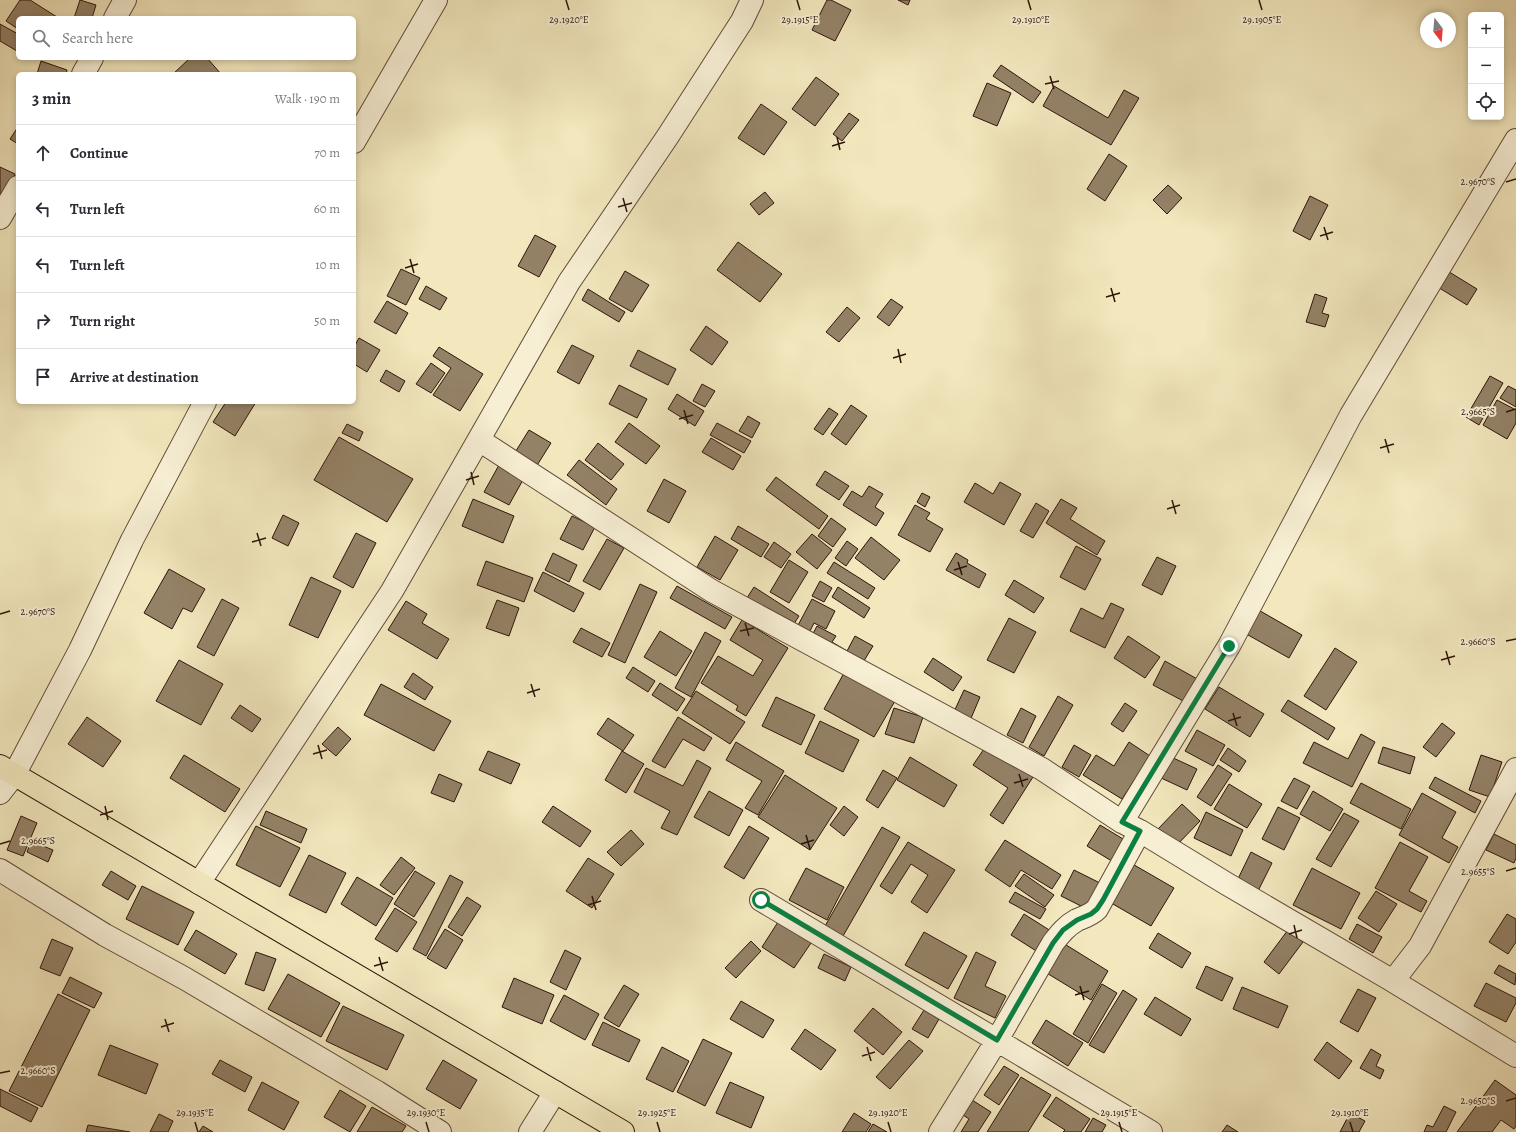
<!DOCTYPE html>
<meta charset="utf-8">
<style>
:root{--surface:#fff;--page:#f2f2f3;--text:#2b2b33;--muted:#7c7c81;--line:#e1e1e2}
body{margin:0;font-family:Alegreya,serif;background:var(--page);color:var(--text)}
.controls{position:absolute;right:12px;top:12px;display:grid;overflow:hidden;border-radius:6px;box-shadow:0 2px 6px #0003}
.controls button{width:36px;height:36px;display:grid;place-items:center;padding:0;border:0;border-bottom:1px solid var(--line);background:var(--surface);color:var(--text);font:20px sans-serif}
.compass{position:absolute;left:1420px;top:12px;width:36px;height:36px;border-radius:50%;background:var(--surface);box-shadow:0 2px 6px #0003;rotate:164deg}
.stop{position:absolute;width:12px;height:12px;margin:-9px;border:3px solid #0b8043;border-radius:50%;background:#fff}
.stop.end{background:#0b8043;border-color:#fff;box-shadow:0 1px 4px #0008}
.list{margin:0;padding:0;list-style:none}
h2{display:flex;justify-content:space-between;align-items:center;height:52px;margin:0;padding:0 16px;font-size:17px}
h2 small{font-size:13px;font-weight:400;color:var(--muted)}
.list li{display:grid;grid-template-columns:26px 1fr auto;gap:12px;align-items:center;box-sizing:border-box;height:56px;padding:0 16px;border-top:1px solid var(--line)}
.list b{display:block;font-size:15px;white-space:nowrap}
.list em{font-size:13px;font-style:normal;color:var(--muted)}
.icon{flex:none;width:22px;height:22px;fill:none;stroke:currentColor;stroke-width:2;stroke-linecap:round;stroke-linejoin:round}
.map{position:relative;flex:none;width:1516px;height:1132px;overflow:hidden}
.search{position:absolute;background:var(--surface);box-shadow:0 2px 6px #0003;left:16px;top:16px;width:340px;height:44px;display:flex;align-items:center;gap:10px;box-sizing:border-box;padding:0 14px;border-radius:6px;color:var(--muted);font-size:15px}
.panel{position:absolute;background:var(--surface);box-shadow:0 2px 6px #0003;left:16px;top:72px;width:340px;height:332px;border-radius:6px}
.map>svg:first-child{display:block}
.building{fill:#948267;stroke:#2e150a}
.lines{fill:none;stroke-linecap:round;stroke-linejoin:round}
.minor-casing{stroke:#5f4a37;stroke-width:24}
.major-casing{stroke:#2e150a;stroke-width:24}
.minor{stroke:#f7efd4;stroke-width:22}
.major{stroke:#f2e7bd;stroke-width:22}
.route{stroke:#0b8043;stroke-width:5}
.ticks{fill:none;stroke:#2e150a;stroke-width:1.5}
.ticks-label{font-size:10px;text-anchor:middle;fill:#2e150a;stroke:#f7efd4;stroke-width:4;stroke-linejoin:round;paint-order:stroke}
</style>
<div class="map">
<svg width="1516" height="1132" viewBox="0 0 1516 1132">
<rect width="100%" height="100%" fill="#f2e7bd"/>
<filter id="stains"><feTurbulence type="fractalNoise" baseFrequency=".005" numOctaves="4"/><feColorMatrix values="0 0 0 0 .2 0 0 0 0 .09 0 0 0 0 .02 0 0 0 .5 -.17"/></filter>
<radialGradient id="worn" r=".72"><stop offset=".6" stop-color="#630" stop-opacity="0"/><stop offset="1" stop-color="#630" stop-opacity=".3"/></radialGradient>
<!-- building -->
<path class="building" d="M20,0H30L57,17L18,18V29L6,21Z
M80,0L96,5L92,18H74Z
M827,0H831L851,10L835,41L812,30Z
M898,0H910L908,5Z
M0,24L18,34L17,51L0,41Z
M190,58H207L221,74H173Z
M41,61L67,70L66,74H37Z
M1001,65L1041,92L1033,103L993,76Z
M816,77L839,94L815,126L792,109Z
M987,83L1011,93L997,126L973,116Z
M1054,86L1108,118L1124,90L1139,98L1111,145L1043,106Z
M761,104L787,122L764,155L738,138Z
M849,113L859,120L842,141L833,134Z
M18,127V144L10,139Z
M1109,154L1127,166L1105,201L1087,189Z
M0,167L15,174L4,196L0,194Z
M1168,185L1182,198L1167,214L1153,200Z
M765,192L774,203L759,215L750,204Z
M1310,196L1328,205L1310,240L1293,231Z
M535,235L556,246L539,277L518,266Z
M738,242L782,274L760,302L717,270Z
M401,269L420,278L406,305L387,296Z
M1446,270L1477,289L1467,305L1436,286Z
M625,271L649,285L632,312L609,299Z
M426,286L447,298L440,310L419,299Z
M588,289L625,312L619,322L582,300Z
M1315,294L1327,298L1322,313L1329,315L1325,327L1306,322Z
M891,299L903,307L889,326L877,317Z
M387,301L408,313L396,334L374,322Z
M847,307L860,318L839,342L826,332Z
M706,326L728,342L712,365L690,350Z
M359,338L380,350L367,372L354,364V347Z
M572,345L594,356L579,384L557,372Z
M439,347L483,374L460,411L433,395L451,368L433,356Z
M638,350L676,369L668,385L630,366Z
M431,363L445,373L431,393L416,384Z
M386,370L405,381L399,392L380,381Z
M1490,376L1503,383L1479,425L1466,417Z
M702,384L715,391L705,407L693,401Z
M619,385L647,399L637,418L609,404Z
M1508,386L1516,390V407L1500,398Z
M677,394L704,411L695,426L668,409Z
M1497,400L1516,410V423L1507,439L1483,425Z
M226,402H256L235,436L213,422Z
M851,405L867,416L846,445L831,434Z
M829,408L838,414L823,435L814,429Z
M748,416L760,423L752,438L739,431Z
M629,423L660,446L646,464L615,442Z
M717,423L751,441L744,453L710,435Z
M347,424L363,432L359,441L342,433Z
M529,430L551,443L536,467L514,454Z
M339,437L413,479L387,522L314,480Z
M711,438L741,456L733,470L702,452Z
M598,443L624,464L611,480L585,460Z
M579,460L617,489L606,505L567,475Z
M499,465L524,478L509,505L484,492Z
M825,471L849,486L839,500L816,485Z
M776,477L828,516L819,529L766,490Z
M664,479L686,491L669,523L647,511Z
M1000,482L1021,494L1004,525L964,502L975,483L993,494Z
M869,486L883,494L875,507L884,513L876,526L843,505L852,491L862,497Z
M922,493L930,497L925,507L917,502Z
M473,499L514,516L503,543L462,526Z
M1061,499L1077,508L1070,519L1105,541L1097,555L1046,523Z
M1036,503L1049,511L1033,538L1020,531Z
M915,505L930,513L926,519L943,529L930,552L898,535Z
M283,515L299,523L288,546L272,538Z
M572,516L595,527L583,550L560,539Z
M831,518L846,529L833,547L818,536Z
M738,526L769,544L761,557L731,539Z
M356,533L376,543L353,588L333,577Z
M812,534L832,550L817,569L796,552Z
M715,536L738,550L720,580L697,567Z
M871,537L900,560L884,580L855,558Z
M607,539L624,548L600,590L583,581Z
M847,541L858,549L846,566L835,558Z
M774,542L791,554L781,568L764,557Z
M1076,546L1101,559L1085,590L1060,577Z
M553,553L577,565L569,582L545,570Z
M956,553L968,560L967,563L986,574L979,588L946,570Z
M1157,557L1176,566L1162,595L1142,585Z
M789,560L808,572L789,603L770,592Z
M486,561L533,578L524,602L477,585Z
M834,562L875,588L868,599L827,573Z
M169,569L205,589L192,612L183,608L172,629L144,613Z
M543,572L584,593L574,612L534,591Z
M311,577L341,591L318,638L289,625Z
M1014,580L1044,598L1034,613L1005,595Z
M820,581L832,588L824,602L812,596Z
M640,584L657,592L625,663L608,655Z
M677,586L732,617L725,629L670,598Z
M754,587L799,616L790,630L745,601Z
M838,587L870,608L864,618L832,597Z
M222,599L239,608L214,656L197,647Z
M812,599L835,611L826,629L814,623L808,635L796,629Z
M497,600L519,608L509,636L486,628Z
M406,601L427,614L422,623L449,639L437,659L388,630Z
M1111,603L1124,609L1105,648L1070,631L1081,608L1103,619Z
M1255,608L1302,635L1289,658L1241,631Z
M1009,618L1036,632L1014,673L987,660Z
M742,620L788,648L746,716L736,710L738,706L701,683L718,656L753,676L763,660L730,640Z
M817,626L836,636L832,642L847,651L855,636L873,646L859,669L809,641Z
M581,628L610,643L602,657L573,642Z
M660,631L692,651L676,676L644,657Z
M705,632L721,641L691,697L675,688Z
M1128,636L1160,657L1145,678L1114,658Z
M1335,648L1357,662L1326,710L1304,696Z
M933,658L962,677L953,691L924,672Z
M179,660L223,684L201,725L156,701Z
M1165,661L1199,680L1187,703L1153,685Z
M633,667L655,681L648,692L626,678Z
M413,673L433,687L425,700L404,687Z
M844,673L895,701L874,737L824,709Z
M660,683L685,699L677,711L652,695Z
M381,684L451,721L434,751L364,715Z
M1219,687L1264,714L1250,737L1205,709Z
M964,690L980,697L969,723L952,716Z
M696,691L745,722L730,744L682,713Z
M1058,696L1073,705L1044,756L1029,747Z
M776,697L815,715L801,745L762,726Z
M1288,700L1335,728L1328,740L1281,711Z
M1125,703L1137,711L1123,732L1111,724Z
M240,705L261,719L252,732L231,718Z
M894,708L923,717L914,743L885,734Z
M1021,708L1036,716L1023,743L1007,735Z
M87,717L121,741L103,767L68,744Z
M678,717L712,738L704,751L683,739L665,768L652,761Z
M608,718L634,735L623,751L597,734Z
M820,721L859,740L843,772L805,753Z
M1442,723L1455,733L1436,757L1423,747Z
M338,727L351,739L336,756L322,744Z
M1197,730L1225,745L1213,766L1185,751Z
M1361,734L1375,742L1352,787L1303,763L1314,742L1348,759Z
M736,742L784,771L758,815L745,808L762,781L726,760Z
M1129,742L1150,756L1122,799L1083,775L1096,755L1114,766Z
M1074,745L1091,755L1079,777L1062,767Z
M986,746L1033,777L1003,824L990,815L1008,788L973,765Z
M1383,747L1415,757L1410,774L1378,763Z
M1228,748L1246,761L1239,772L1220,760Z
M488,751L520,764L511,784L479,770Z
M622,751L644,764L626,793L605,780Z
M184,755L240,789L225,812L170,778Z
M1481,755L1502,762L1490,797L1469,790Z
M1169,756L1197,769L1187,790L1159,777Z
M910,757L957,785L944,807L897,780Z
M697,760L711,768L677,835L661,828L670,811L634,792L646,768L683,786Z
M1218,765L1232,774L1211,806L1197,797Z
M883,770L897,778L878,808L866,800Z
M439,774L462,784L454,802L431,793Z
M785,775L837,808L810,850L758,817Z
M1435,777L1481,801L1475,813L1429,788Z
M1294,778L1310,786L1297,809L1281,801Z
M1361,783L1411,809L1401,829L1350,803Z
M1229,784L1262,804L1247,828L1214,809Z
M709,791L743,810L729,836L694,817Z
M1313,791L1343,809L1330,831L1300,814Z
M1422,793L1456,812L1442,838L1458,847L1449,863L1399,835Z
M1182,804L1200,821L1176,846L1158,829Z
M553,806L591,831L580,847L542,822Z
M844,806L858,817L844,836L830,825Z
M1278,807L1300,818L1284,850L1262,839Z
M266,811L307,829L301,843L260,825Z
M1206,812L1243,830L1231,856L1194,838Z
M1344,813L1359,821L1331,867L1316,859Z
M21,816L37,823L23,856L7,850Z
M1100,825L1128,842L1115,863L1087,846Z
M256,826L300,848L280,887L236,865Z
M749,826L769,838L744,879L724,867Z
M882,827L900,837L843,936L825,926Z
M631,830L644,844L621,866L607,852Z
M1494,834L1516,845V858L1514,863L1486,850Z
M1005,840L1061,875L1052,889L1021,870L1010,887L985,870Z
M31,841L53,850L48,862L27,852Z
M908,842L955,870L927,913L911,902L928,875L911,864L892,894L880,886Z
M1400,842L1428,857L1409,891L1427,901L1421,912L1375,888Z
M1251,852L1272,863L1257,893L1236,883Z
M309,855L346,873L326,913L289,895Z
M401,857L415,868L394,895L380,885Z
M588,858L614,874L592,908L566,891Z
M1129,862L1174,888L1151,926L1106,900Z
M806,868L844,887L827,920L789,900Z
M1312,868L1360,893L1341,929L1293,905Z
M1074,870L1106,886L1093,912L1061,896Z
M111,871L136,886L128,900L102,885Z
M415,871L435,883L414,917L394,904Z
M1024,874L1054,895L1045,907L1015,886Z
M450,875L463,882L426,956L413,949Z
M357,877L393,898L376,926L341,904Z
M142,886L194,912L178,945L126,919Z
M1376,891L1397,904L1379,932L1358,918Z
M1015,892L1046,909L1040,919L1009,902Z
M467,897L481,906L462,936L448,927Z
M395,908L417,922L397,952L375,939Z
M1024,914L1054,933L1041,954L1011,935Z
M1507,914L1516,919V942L1508,954L1489,942Z
M778,922L811,943L794,968L762,947Z
M1357,924L1382,937L1373,953L1349,939Z
M445,929L463,940L446,969L427,958Z
M196,930L237,954L225,974L184,950Z
M1288,930L1303,942L1279,974L1264,962Z
M924,932L967,956L948,989L905,965Z
M1158,933L1191,953L1182,968L1149,948Z
M52,939L73,948L60,976L40,968Z
M751,941L761,951L736,978L725,968Z
M1063,943L1108,971L1091,1000L1045,972Z
M565,950L581,958L566,990L550,982Z
M256,952L276,959L264,991L245,984Z
M976,952L996,962L985,986L1006,996L995,1018L954,998Z
M824,954L851,967L845,981L818,968Z
M1499,965L1516,974L1515,985L1494,973Z
M1206,966L1233,978L1222,1001L1196,988Z
M288,974L340,1003L321,1037L268,1009Z
M70,977L102,993L94,1008L62,993Z
M514,978L554,995L542,1024L502,1007Z
M1486,983L1516,998V1003L1506,1022L1474,1006Z
M1102,984L1117,993L1088,1043L1073,1034Z
M624,985L639,994L619,1027L604,1018Z
M1242,987L1288,1006L1278,1028L1233,1009Z
M1358,989L1376,998L1358,1032L1340,1022Z
M1123,990L1137,999L1104,1053L1089,1045Z
M58,994L90,1010L42,1107L9,1091Z
M564,995L599,1014L585,1040L550,1021Z
M1155,997L1191,1019L1181,1036L1144,1014Z
M741,1001L774,1020L763,1038L730,1019Z
M343,1006L404,1035L387,1070L326,1041Z
M873,1008L902,1032L883,1055L854,1031Z
M924,1010L939,1019L928,1038L912,1029Z
M1046,1020L1083,1043L1068,1066L1032,1043Z
M603,1022L640,1040L629,1062L592,1045Z
M805,1029L836,1050L821,1070L791,1049Z
M703,1039L732,1053L705,1106L677,1092Z
M909,1040L923,1051L890,1089L876,1077Z
M1327,1042L1352,1061L1339,1079L1314,1060Z
M110,1045L158,1064L146,1094L98,1075Z
M662,1047L689,1061L673,1092L646,1079Z
M1371,1049L1381,1055L1376,1066L1384,1070L1380,1079L1360,1068Z
M220,1060L252,1077L245,1092L212,1074Z
M443,1060L477,1080L460,1109L426,1089Z
M1004,1066L1019,1075L999,1105L984,1095Z
M1021,1077L1051,1095L1028,1132H987Z
M1495,1080L1516,1095V1126L1514,1129L1501,1120L1492,1132H1457Z
M262,1082L299,1102L284,1130L248,1110Z
M730,1082L764,1097L751,1128L716,1113Z
M0,1089L38,1108L31,1122L0,1106Z
M340,1090L366,1106L350,1132L324,1117Z
M1056,1097L1090,1119L1081,1132H1063L1065,1130L1043,1116Z
M972,1100L991,1112L978,1132H961L969,1119L963,1115Z
M1444,1106L1456,1112L1446,1132H1424L1427,1125L1433,1127Z
M372,1107L406,1126L402,1132H357Z
M854,1113L871,1124L866,1132H842Z
M1350,1113L1365,1121L1359,1132H1340Z
M159,1114L173,1121L168,1132H150Z
M1093,1118L1106,1125L1102,1132H1085Z
M873,1124L887,1132H868Z
M88,1125L130,1132H86Z
M1227,1125L1238,1132H1222Z
M203,1126L213,1132H199Z"/>
<g class="lines">
<!-- minor casing -->
<g class="minor-casing">
<path id="minor" d="M115,18L125,0
M83,74L92,58
M354,142L436,0
M0,218L18,187
M479,440L712,591L1042,769L1122,822L1140,831L1227,884L1393,981L1420,946L1516,769
M0,793L14,775L80,650L132,540L205,402
M1122,822L1229,646L1351,415L1516,140
M0,870L105,935L184,978L377,1092L440,1132
M199,883L392,591L569,282L668,136L742,21L752,0
M761,900L1151,1132
M1393,981L1516,1056
M530,1132L555,1092
M940,1132L997,1040L1053,943C1060,934 1066,926 1077,920C1084,917 1091,915 1097,909L1140,831"/>
</g>
<!-- major casing -->
<g class="major-casing">
<path id="major" d="M0,766L623,1132"/>
</g>
<!-- minor -->
<use href="#minor" class="minor"/>
<!-- major -->
<use href="#major" class="major"/>
</g>
<g class="lines">
<!-- route -->
<path class="route" d="M761,900L997,1040L1053,943L1063,930L1077,920L1091,914L1097,909L1103,900L1140,831L1122,822L1229,646"/>
</g>
<!-- ticks -->
<path class="ticks" d="M566,0L569,10M797,0L800,10M1028,0L1031,10M1259,0L1262,10M1050,76L1054,89M1045,84L1059,81M837,137L840,150M832,146L845,142M1506,182L1516,179M623,198L627,212M618,207L632,203M1324,227L1328,240M1320,236L1333,232M410,259L414,273M405,268L418,264M1111,288L1115,302M1106,297L1120,293M898,349L901,363M893,358L906,354M684,410L688,424M1506,412L1516,409M679,419L693,415M1385,439L1389,453M1380,448L1394,444M471,472L474,485M466,480L479,476M1172,500L1176,514M1167,509L1180,505M257,533L261,546M252,542L266,538M958,562L962,575M954,570L967,566M0,614L10,611M745,623L749,636M740,631L754,628M1506,641L1516,639M1446,651L1450,665M1441,660L1455,656M531,684L535,697M527,693L540,689M1233,713L1237,726M1228,721L1241,717M318,745L322,759M313,754L327,750M1019,774L1023,787M1014,783L1028,779M105,806L108,820M100,815L113,811M806,835L810,849M0,844L10,841M801,844L814,840M1506,871L1516,868M592,896L596,910M588,905L601,901M1294,925L1297,938M1289,934L1302,930M379,957L383,971M374,966L388,962M1080,986L1084,1000M1075,995L1089,991M165,1019L169,1032M161,1027L174,1023M867,1047L871,1061M862,1056L875,1052M0,1073L10,1071M1506,1101L1516,1098M195,1122L198,1132M426,1122L429,1132M657,1122L660,1132M888,1122L891,1132M1119,1122L1122,1132M1350,1122L1353,1132"/>
<g class="ticks-label">
<text x="569" y="23">29.1920°E</text>
<text x="800" y="23">29.1915°E</text>
<text x="1031" y="23">29.1910°E</text>
<text x="1262" y="23">29.1905°E</text>
<text x="1478" y="185">2.9670°S</text>
<text x="1478" y="415">2.9665°S</text>
<text x="38" y="615">2.9670°S</text>
<text x="1478" y="645">2.9660°S</text>
<text x="38" y="844">2.9665°S</text>
<text x="1478" y="875">2.9655°S</text>
<text x="38" y="1074">2.9660°S</text>
<text x="1478" y="1104">2.9650°S</text>
<text x="195" y="1116">29.1935°E</text>
<text x="426" y="1116">29.1930°E</text>
<text x="657" y="1116">29.1925°E</text>
<text x="888" y="1116">29.1920°E</text>
<text x="1119" y="1116">29.1915°E</text>
<text x="1350" y="1116">29.1910°E</text>
</g>
<rect width="100%" height="100%" filter="url(#stains)"/>
<rect width="100%" height="100%" fill="url(#worn)"/>
</svg>
<div class="controls">
<button>+</button>
<button>−</button>
<button><svg class="icon" aria-label="locate" viewBox="0 0 24 24"><circle cx="12" cy="12" r="6"/><path d="M12 2v4M12 18v4M2 12h4M18 12h4"/></svg></button>
</div>
<svg class="compass" viewBox="-18 -18 36 36"><path d="M0-13l5 13h-10z" fill="#e53935"/><path d="M0 13l5-13h-10z" fill="#7c7c81"/></svg>
<div class="stop" style="left:761px;top:900px"></div>
<div class="stop end" style="left:1229px;top:646px"></div>
<div class="search"><svg class="icon" aria-label="search" viewBox="0 0 24 24"><circle cx="10" cy="10" r="6"/><path d="M15 15l6 6"/></svg>Search here</div>
<section class="panel">
<h2>3 min<small>Walk · 190 m</small></h2>
<ul class="list">
<li><svg class="icon" aria-label="ahead" viewBox="0 0 24 24"><path d="M12 20V5M6 11l6-6 6 6"/></svg><div><b>Continue</b></div><em>70 m</em></li>
<li><svg class="icon" aria-label="left" viewBox="0 0 24 24"><path d="M17 20v-9H6M10 6l-5 5 5 5"/></svg><div><b>Turn left</b></div><em>60 m</em></li>
<li><svg class="icon" aria-label="left" viewBox="0 0 24 24"><path d="M17 20v-9H6M10 6l-5 5 5 5"/></svg><div><b>Turn left</b></div><em>10 m</em></li>
<li><svg class="icon" aria-label="right" viewBox="0 0 24 24"><path d="M7 20v-9h11M14 6l5 5-5 5"/></svg><div><b>Turn right</b></div><em>50 m</em></li>
<li><svg class="icon" aria-label="arrive" viewBox="0 0 24 24"><path d="M6 21V4h12l-3 4 3 4H6"/></svg><div><b>Arrive at destination</b></div></li>
</ul>
</section>
</div>
